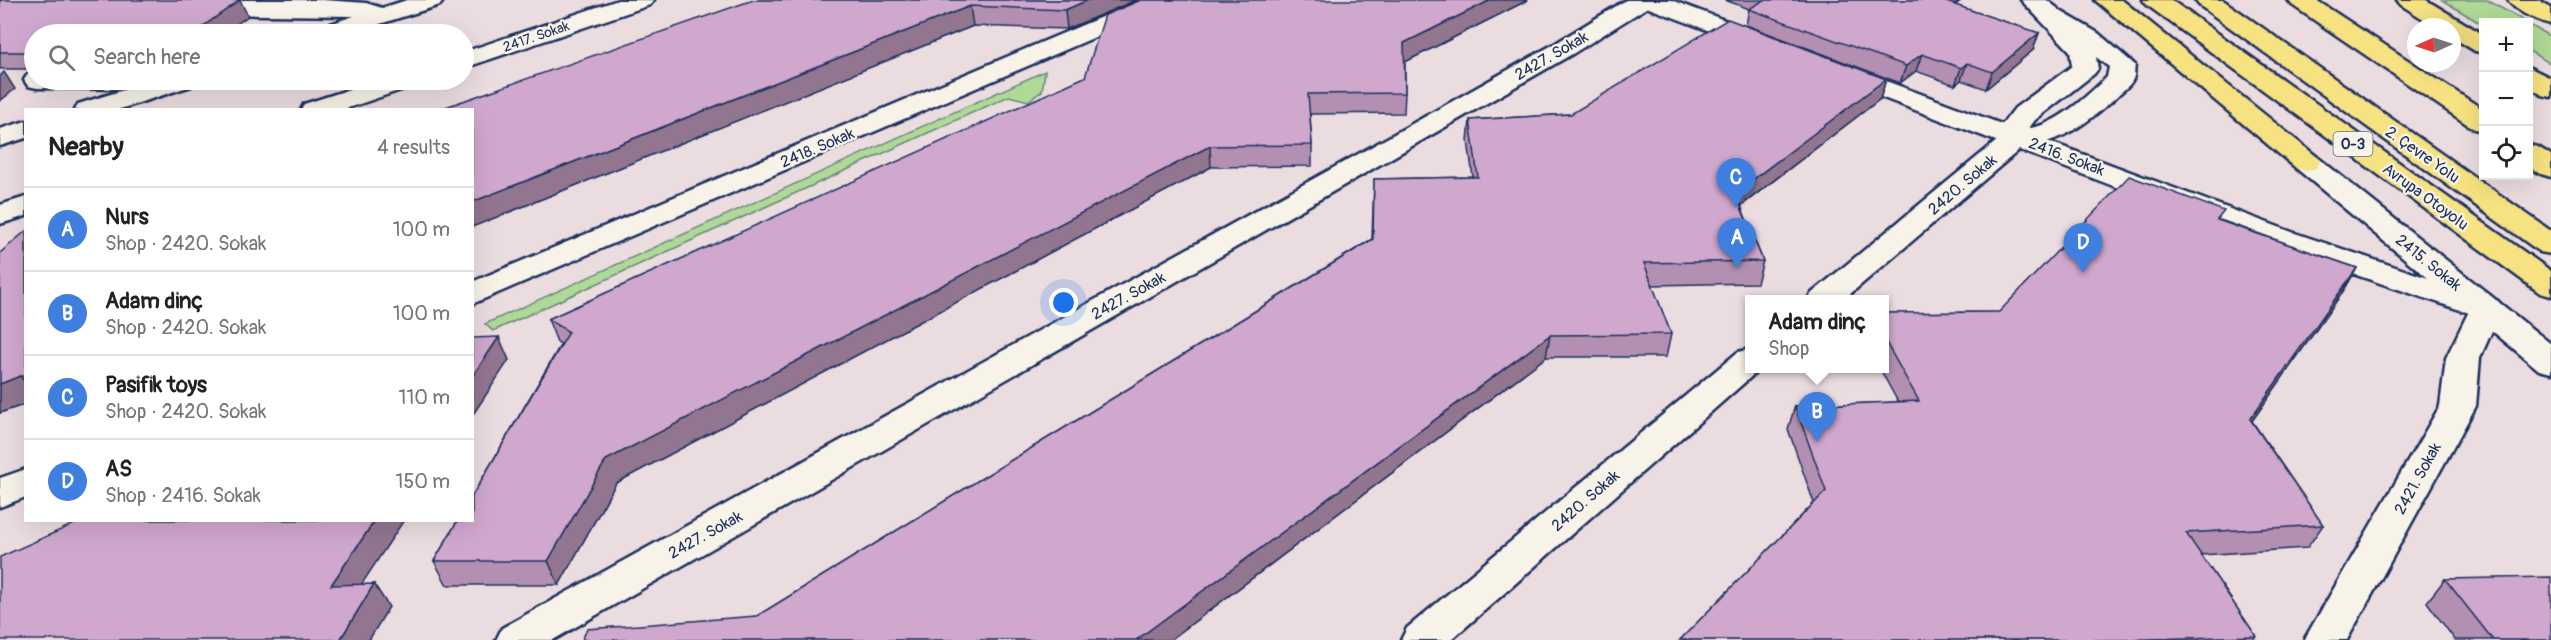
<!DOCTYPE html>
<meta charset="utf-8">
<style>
:root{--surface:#fff;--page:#f6f6f6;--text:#222;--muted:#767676;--line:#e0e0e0;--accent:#111827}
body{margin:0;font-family:Pangolin,sans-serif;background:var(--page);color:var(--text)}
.controls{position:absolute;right:18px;top:18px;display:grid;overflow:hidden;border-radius:0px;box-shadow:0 6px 24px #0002}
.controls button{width:54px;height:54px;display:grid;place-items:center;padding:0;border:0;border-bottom:2px solid var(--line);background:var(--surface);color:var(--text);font:30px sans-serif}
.compass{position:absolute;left:2407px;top:18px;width:54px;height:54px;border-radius:50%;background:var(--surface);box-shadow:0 6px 24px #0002;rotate:267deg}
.you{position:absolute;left:1064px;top:303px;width:21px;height:21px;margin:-15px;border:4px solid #fff;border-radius:50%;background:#1a73e8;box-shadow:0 0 0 9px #1a73e833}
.badge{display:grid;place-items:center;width:39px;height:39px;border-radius:50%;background:var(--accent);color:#fff;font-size:20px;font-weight:700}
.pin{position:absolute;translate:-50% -50px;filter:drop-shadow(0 2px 3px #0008)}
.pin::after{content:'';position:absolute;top:32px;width:21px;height:18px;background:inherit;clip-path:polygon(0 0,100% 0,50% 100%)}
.popup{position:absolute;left:1745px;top:295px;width:144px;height:78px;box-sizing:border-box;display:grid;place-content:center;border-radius:0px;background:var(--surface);filter:drop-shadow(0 2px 4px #0005);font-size:20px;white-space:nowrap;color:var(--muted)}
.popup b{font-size:22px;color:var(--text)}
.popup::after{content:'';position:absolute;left:50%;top:100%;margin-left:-12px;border:12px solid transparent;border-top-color:var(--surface)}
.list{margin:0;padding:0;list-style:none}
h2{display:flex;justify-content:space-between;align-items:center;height:78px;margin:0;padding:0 24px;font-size:26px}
h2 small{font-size:20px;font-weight:400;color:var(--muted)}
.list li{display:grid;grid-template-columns:39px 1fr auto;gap:18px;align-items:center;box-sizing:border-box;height:84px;padding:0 24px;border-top:2px solid var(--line)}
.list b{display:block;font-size:22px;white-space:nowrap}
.list p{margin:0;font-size:20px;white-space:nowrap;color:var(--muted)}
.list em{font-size:20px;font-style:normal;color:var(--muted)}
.icon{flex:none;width:33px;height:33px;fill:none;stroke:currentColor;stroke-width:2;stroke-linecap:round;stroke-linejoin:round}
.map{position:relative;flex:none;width:2551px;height:640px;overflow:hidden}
.search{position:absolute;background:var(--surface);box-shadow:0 6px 24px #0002;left:24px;top:24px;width:450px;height:66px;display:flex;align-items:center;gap:15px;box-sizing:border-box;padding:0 21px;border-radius:33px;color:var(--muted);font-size:22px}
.panel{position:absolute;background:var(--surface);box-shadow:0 6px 24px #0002;left:24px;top:108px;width:450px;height:414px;border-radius:0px}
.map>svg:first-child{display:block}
.green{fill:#afd996;stroke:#65847a;stroke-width:1.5}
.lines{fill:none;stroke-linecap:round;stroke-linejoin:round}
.street-casing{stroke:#1b2f5e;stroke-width:5}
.secondary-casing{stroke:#1b2f5e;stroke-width:5}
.highway-casing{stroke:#1b2f5e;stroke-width:5}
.street{fill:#f7f3e8;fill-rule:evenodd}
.secondary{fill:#f7f3e8;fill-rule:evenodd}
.highway{fill:#f7e281;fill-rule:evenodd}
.wall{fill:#b390b1;stroke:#1b2f5e;stroke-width:1.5}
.shaded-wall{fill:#927690;stroke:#1b2f5e;stroke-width:1.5}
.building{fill:#d0a8ce;stroke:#1b2f5e;stroke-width:1.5}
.labels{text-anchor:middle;stroke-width:4.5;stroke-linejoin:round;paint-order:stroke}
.far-street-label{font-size:14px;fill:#1b2f5e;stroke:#f7f3e8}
.shield{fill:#f7f3e8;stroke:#5d6a87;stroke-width:1.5}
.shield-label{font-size:15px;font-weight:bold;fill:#1b2f5e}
.street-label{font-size:16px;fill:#1b2f5e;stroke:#f7f3e8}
</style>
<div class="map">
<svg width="2551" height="640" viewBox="0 0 2551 640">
<rect width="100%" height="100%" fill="#ebdce0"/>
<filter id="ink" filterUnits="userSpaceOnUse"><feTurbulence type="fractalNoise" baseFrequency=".0167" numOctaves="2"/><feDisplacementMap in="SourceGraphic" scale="12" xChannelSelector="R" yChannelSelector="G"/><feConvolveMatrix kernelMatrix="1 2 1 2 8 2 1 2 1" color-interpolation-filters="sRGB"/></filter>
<g filter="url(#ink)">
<!-- green -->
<path class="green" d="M2442,0H2487L2526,22H2484L2483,25Z
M2528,24L2551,37V64L2529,51Z
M1045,71L1042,91L1028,101L1009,96L493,331L485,324Z"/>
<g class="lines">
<!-- street casing -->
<g class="street-casing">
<path id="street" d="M197,0H323L366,3L382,8L407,0H444L440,5L348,34H312L315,29L354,16L198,14L189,12L186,7L189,2Z
M1142,0H1174L1170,5L472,304V282Z
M1626,0H1655L1651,5L1574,53L553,640H496L502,628L1371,147L1556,43Z
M2021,0H2047L2062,12L2098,33L2135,65C2134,69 2135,75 2133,79C2131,85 2122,91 2117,96C2091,120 2062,144 2025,145L1843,300H1807L1812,293L2004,135L2001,126L2015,108L2072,66L2070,51ZM2096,57L2109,67L2107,77C2089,94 2056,126 2029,128L2035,120L2094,74L2098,69Z
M34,73V80H195L191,86L117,110H75L78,104L127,89L37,88L28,86L24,80L28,74Z
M26,121V138L0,146V129Z
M2486,298L2498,301L2502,308L2480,358L2476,406L2347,640H2304L2440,406L2446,358L2474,301Z
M1750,349V368H1761L1451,640H1401L1407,628L1738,352Z
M26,469V497L0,507V478Z"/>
</g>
<!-- secondary casing -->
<g class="secondary-casing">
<path id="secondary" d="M618,0H654L650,5L464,68V52Z
M1637,0H1671L1770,37L1774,42L1770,47L1761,50L1752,47L1641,5Z
M1843,65L2292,232L2428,278L2296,168L2292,162L2296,156L2306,153L2316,156L2551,344V373L2539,370L2472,314L2270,246L1834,79L1830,73L1834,67Z
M379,80H417L413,86L342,110H301L304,104Z
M26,197V216L0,224V205Z"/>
</g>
<!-- highway casing -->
<g class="highway-casing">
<path id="highway" d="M2095,0H2122L2316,156L2320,162L2316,168L2306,171L2296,168Z
M2143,0H2171L2551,271V296L2540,293L2147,5Z
M2195,0H2223L2551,231V254L2540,252L2199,5Z
M2288,0H2316L2484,110V131L2474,129L2292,5Z
M2397,0H2426L2484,35V53L2475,51L2452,37V27H2436L2401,5Z
M2508,0H2538L2551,7V24C2538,21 2516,12 2508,0Z
M2528,67L2551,78V97L2542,95L2528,86Z
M2528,145L2538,147L2551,155V177L2541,174L2528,166Z"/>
</g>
<!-- street -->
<use href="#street" class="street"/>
<!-- secondary -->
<use href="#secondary" class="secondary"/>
<!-- highway -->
<use href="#highway" class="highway"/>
</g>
<!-- wall -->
<path class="wall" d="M0,0L248,16L34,34V70V69H0Z
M753,0H1136L1067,29L973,26L472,227V110Z
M1528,0L1405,62V93L1404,113L1310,114L1312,145V166L1211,167L616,483L559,585H447L434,561L561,344L557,342L548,319L1085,77Z
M1725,0H1962L1955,5L2039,33L2033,50L1986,89L1961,80L1955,85L1916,71L1900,83L1746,25L1749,9Z
M1886,79L1880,99L1741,206L1763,261L1757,283L1652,285L1671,334L1666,357H1546L1170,640H582L757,616L1372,239L1374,179L1473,177L1468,141L1470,120L1571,114Z
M2220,220L2357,268L2344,290L2252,421L2323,525L2307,548L2201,555L2256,636L2253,640H1680L1814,503L1788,429L1795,406L1898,402L1880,369H1884V313L1999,312Z
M26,231V404L0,413V253Z
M2445,579L2551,640H2455L2427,602Z"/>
<!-- shaded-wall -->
<path class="shaded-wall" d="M240,0L248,16L223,34H192Z
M1088,0H1136L1067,29L1065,10Z
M1491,0H1528L1403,63L1404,43Z
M1944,0H1962L1937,17L1943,1Z
M970,6L973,26L472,227V202Z
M2039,33L2033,50L1986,89L1992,72Z
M34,49V70L26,56Z
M1922,54L1916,71L1900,83L1906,66Z
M1967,63L1961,80L1955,85L1961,68Z
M4,72L15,89L0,101V76Z
M1886,79L1880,99L1730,214L1735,193Z
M1210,146L1211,167L616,483L559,585L548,561L606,460Z
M2357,268L2344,290L2237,442L2250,419Z
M1550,335L1546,357L1170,640H1136Z
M499,337L509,360L472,416V377Z
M20,376L26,383V404L0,413V384Z
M375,520H404L346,608L331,585Z
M374,584L389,607L369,640H340Z"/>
<!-- building -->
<path class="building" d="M0,0H240L192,34H34V49L26,56L24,52H0Z
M753,0H1088L1065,10L970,6L472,202V110H437Z
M1141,0H1491L1404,43L1405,93L1308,94L1312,145L1210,146L606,460L548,561H434L458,520H472V496L569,332L548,319L1085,77L1105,15Z
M1764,0H1944L1943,1L2039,33L1992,72L1967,63L1961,68L1922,54L1906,66L1749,9Z
M1728,19L1886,79L1735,193L1763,261L1644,263L1671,334L1550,335L1136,640H582L587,629L757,616L1373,239L1374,179L1478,177L1470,120L1571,114Z
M2129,176L2224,211L2217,220L2357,268L2250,419L2323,525L2186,533L2256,636L2113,640H1680L1826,491L1795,406L1919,401L1884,339V313L1999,312Z
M26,231V376H20L0,384V253Z
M499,337L472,377V338Z
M83,520H375L331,585L374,584L340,640H0V557Z
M2551,577V640H2493L2445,579Z"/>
</g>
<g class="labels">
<!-- far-street labels -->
<g class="far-street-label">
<text transform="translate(536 36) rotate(-19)" y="5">2417. Sokak</text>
</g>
<!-- shield labels -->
<rect class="shield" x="2333.5" y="132" width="39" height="24" rx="4.5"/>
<g class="shield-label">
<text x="2353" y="149">O-3</text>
</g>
<!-- street labels -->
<g class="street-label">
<text transform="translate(1551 55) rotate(-30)" y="6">2427. Sokak</text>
<text transform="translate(817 147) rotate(-23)" y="6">2418. Sokak</text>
<text transform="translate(2423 154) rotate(35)" y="6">2. Çevre Yolu</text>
<text transform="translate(2067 156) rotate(21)" y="6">2416. Sokak</text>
<text transform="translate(1962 184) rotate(-40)" y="6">2420. Sokak</text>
<text transform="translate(2426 196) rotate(36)" y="6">Avrupa Otoyolu</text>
<text transform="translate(2429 262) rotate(39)" y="6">2415. Sokak</text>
<text transform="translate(1128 295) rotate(-29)" y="6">2427. Sokak</text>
<text transform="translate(2417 478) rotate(-61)" y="6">2421. Sokak</text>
<text transform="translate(1585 500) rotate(-41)" y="6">2420. Sokak</text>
<text transform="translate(705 534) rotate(-29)" y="6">2427. Sokak</text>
</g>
</g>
</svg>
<div class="controls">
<button>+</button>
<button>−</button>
<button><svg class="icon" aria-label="locate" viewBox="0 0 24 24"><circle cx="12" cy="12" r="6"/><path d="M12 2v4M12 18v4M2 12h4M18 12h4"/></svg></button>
</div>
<svg class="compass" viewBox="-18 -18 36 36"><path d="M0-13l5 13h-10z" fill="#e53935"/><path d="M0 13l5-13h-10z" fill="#767676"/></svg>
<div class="you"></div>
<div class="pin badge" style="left:1737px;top:268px;background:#3f7fe0">A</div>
<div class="pin badge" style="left:1817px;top:442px;background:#3f7fe0">B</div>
<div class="popup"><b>Adam dinç</b>Shop</div>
<div class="pin badge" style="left:1736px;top:208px;background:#3f7fe0">C</div>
<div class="pin badge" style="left:2083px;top:273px;background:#3f7fe0">D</div>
<div class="search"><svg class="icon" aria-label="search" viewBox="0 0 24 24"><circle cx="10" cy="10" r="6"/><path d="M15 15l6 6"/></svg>Search here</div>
<section class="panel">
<h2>Nearby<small>4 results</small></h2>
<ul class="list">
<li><span class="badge" style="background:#3f7fe0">A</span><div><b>Nurs</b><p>Shop · 2420. Sokak</p></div><em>100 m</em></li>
<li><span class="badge" style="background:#3f7fe0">B</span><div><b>Adam dinç</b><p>Shop · 2420. Sokak</p></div><em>100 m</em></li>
<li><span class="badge" style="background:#3f7fe0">C</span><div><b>Pasifik toys</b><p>Shop · 2420. Sokak</p></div><em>110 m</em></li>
<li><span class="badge" style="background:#3f7fe0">D</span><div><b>AS</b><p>Shop · 2416. Sokak</p></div><em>150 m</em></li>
</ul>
</section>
</div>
